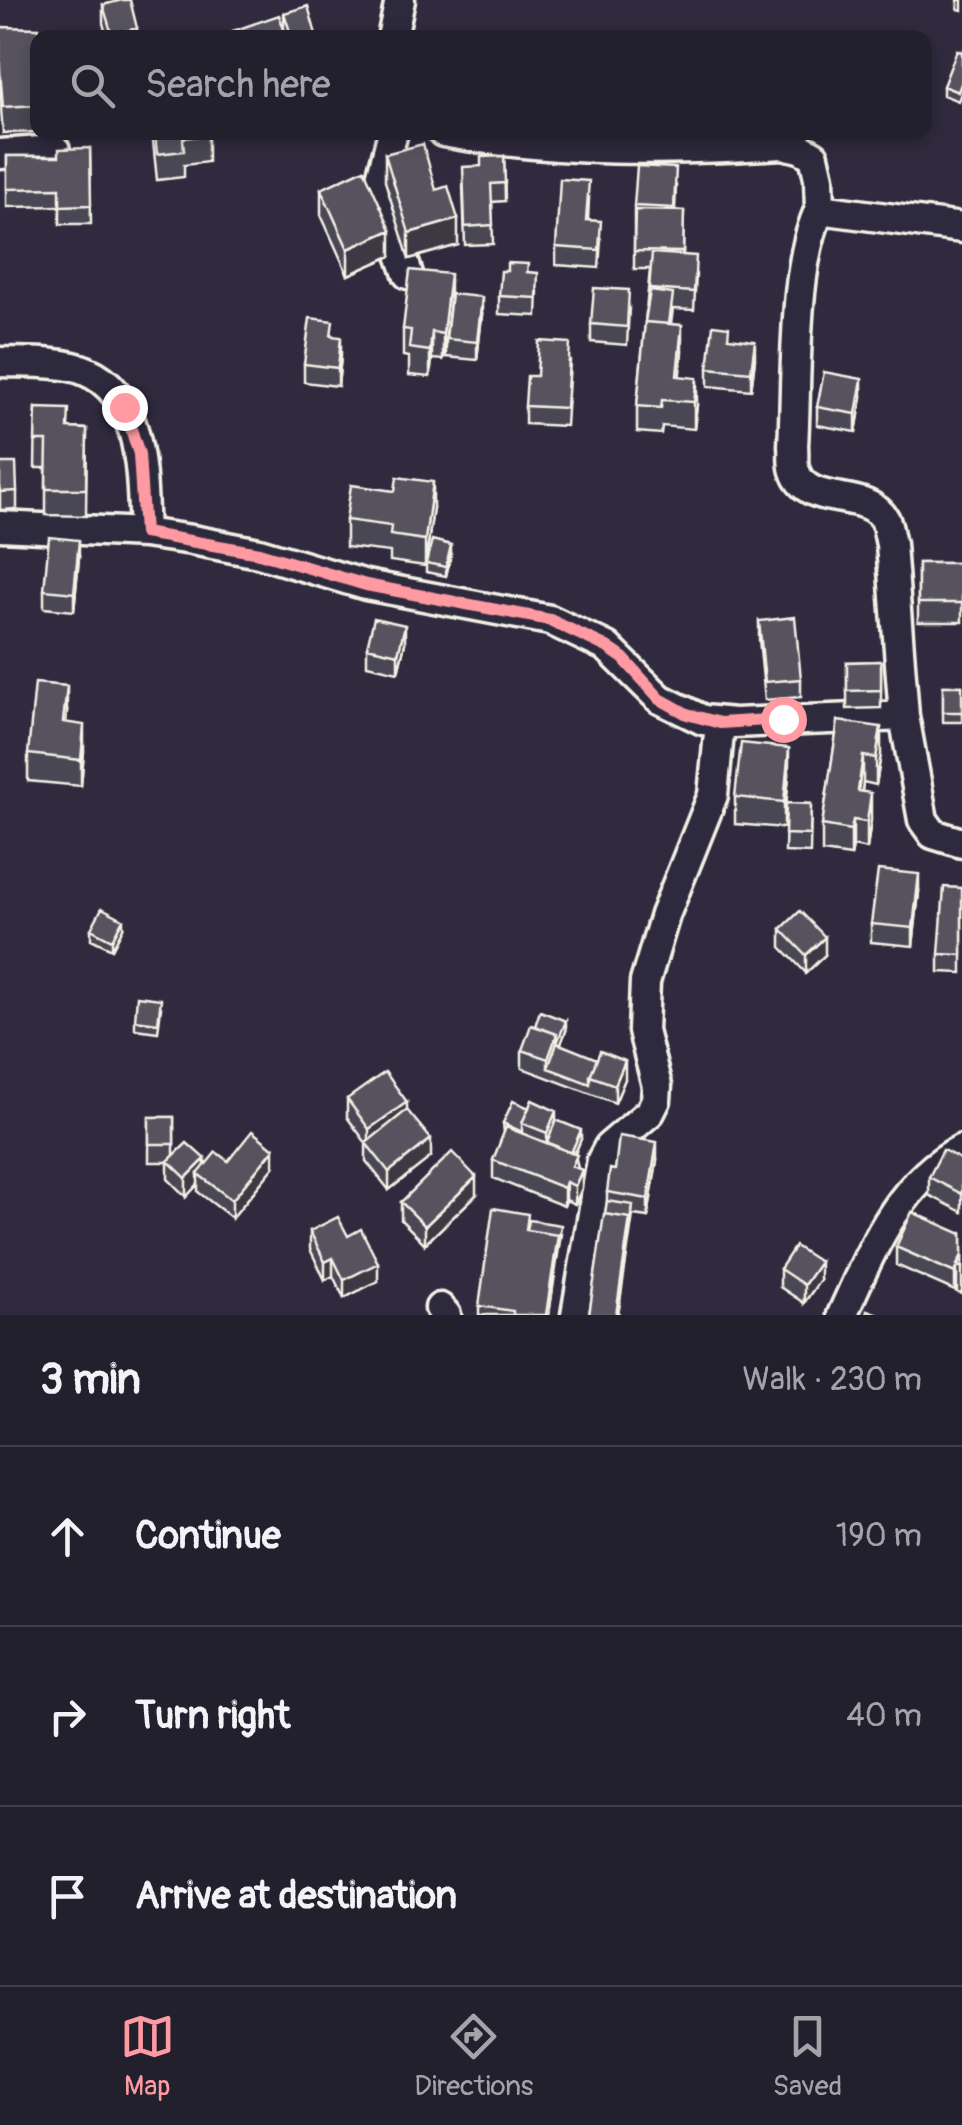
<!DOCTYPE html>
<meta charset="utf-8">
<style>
:root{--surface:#23202e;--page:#2f2d3a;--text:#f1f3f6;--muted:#a3a3aa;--line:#403e4a;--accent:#ff9aa2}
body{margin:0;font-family:Pangolin,sans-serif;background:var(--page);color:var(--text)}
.stop{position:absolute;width:30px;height:30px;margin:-22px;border:8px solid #ff9aa2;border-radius:50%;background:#fff}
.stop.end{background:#ff9aa2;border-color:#fff;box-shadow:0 2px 10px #0008}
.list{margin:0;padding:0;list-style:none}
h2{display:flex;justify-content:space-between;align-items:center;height:130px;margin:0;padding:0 40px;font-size:42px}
h2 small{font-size:32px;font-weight:400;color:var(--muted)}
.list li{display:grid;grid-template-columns:65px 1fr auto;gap:30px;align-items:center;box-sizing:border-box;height:180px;padding:0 40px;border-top:2px solid var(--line)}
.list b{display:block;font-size:38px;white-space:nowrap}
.list em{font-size:32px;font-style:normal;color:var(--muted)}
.icon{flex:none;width:55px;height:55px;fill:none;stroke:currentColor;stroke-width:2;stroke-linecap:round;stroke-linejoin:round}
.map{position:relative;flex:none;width:962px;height:1315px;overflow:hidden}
.search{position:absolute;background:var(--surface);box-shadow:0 5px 15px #0003;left:30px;right:30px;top:30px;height:110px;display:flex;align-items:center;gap:25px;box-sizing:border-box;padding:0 35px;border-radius:20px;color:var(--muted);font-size:38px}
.sheet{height:670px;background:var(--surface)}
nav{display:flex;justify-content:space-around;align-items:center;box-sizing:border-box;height:140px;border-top:2px solid var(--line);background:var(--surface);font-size:28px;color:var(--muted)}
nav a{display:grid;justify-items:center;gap:5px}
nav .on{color:var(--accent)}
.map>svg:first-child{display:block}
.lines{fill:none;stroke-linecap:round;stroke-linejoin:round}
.minor-casing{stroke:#f4f1e8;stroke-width:35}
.minor{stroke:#2f2a3d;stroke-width:28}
.wall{fill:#4a4752;stroke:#f4f1e8;stroke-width:2.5}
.shaded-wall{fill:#3c3942;stroke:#f4f1e8;stroke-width:2.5}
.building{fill:#56525f;stroke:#f4f1e8;stroke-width:2.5}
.route{stroke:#ff9aa2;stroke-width:12}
</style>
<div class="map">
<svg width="962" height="1315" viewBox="0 0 962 1315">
<rect width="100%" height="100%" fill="#2f2a3d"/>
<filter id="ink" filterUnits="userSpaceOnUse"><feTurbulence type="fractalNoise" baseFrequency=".01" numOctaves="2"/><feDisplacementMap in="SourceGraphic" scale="20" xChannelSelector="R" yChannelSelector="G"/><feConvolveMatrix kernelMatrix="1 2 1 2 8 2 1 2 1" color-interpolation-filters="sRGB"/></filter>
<g filter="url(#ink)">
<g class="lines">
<!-- minor casing -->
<g class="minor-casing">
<path id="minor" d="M392,38L400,0
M393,132L380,182L383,203L408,274
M443,132C560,153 665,151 782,144L800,148L814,156L819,178L820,209
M0,154L55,150
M962,228L820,209C792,265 797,381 793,446C794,454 792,464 795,471C807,509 867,487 885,520C888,526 889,537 891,544L904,716L923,820L933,834L962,843
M0,362C24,363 64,361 86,371C145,395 141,481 144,533
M0,526L144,533L192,540L259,553L366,585L550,620L607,647L660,699L703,720L734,723L904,716
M440,1308L446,1315
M576,1315L602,1160L609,1147L650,1112L656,1100L657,1086L643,1031L645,982L665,915L713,795L720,723
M842,1315C871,1252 897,1183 962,1149"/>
</g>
<!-- minor -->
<use href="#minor" class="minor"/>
</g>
<!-- wall -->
<path class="wall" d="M958,0H962V10L958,9Z
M103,5L137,38H107L103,23Z
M284,13L317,38H233V31L284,29Z
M0,27L38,38V132L3,133L0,97Z
M962,52V91L958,101L943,95V86Z
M152,132H208V162L184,165V177L157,180Z
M90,148L91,224H60V206L7,207V156H59Z
M385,154L458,245L409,259L385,181Z
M504,156L505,201L492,202L493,244L465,245L463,185L481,166Z
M676,186L675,211H684L683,255L696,274L694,310L673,309L671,324L682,352L679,376L697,405L694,429L662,426L661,434L637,432V406L650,269H634V206Z
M321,189L391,256L348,275L321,215Z
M589,199L588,220L601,239L599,268L556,265V247Z
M528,272L538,291L537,316L499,314V296Z
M450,301L443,360L432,359L430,377L409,375V357L403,356V329Z
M629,308L627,345L591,342V324Z
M482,315L477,360L446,357V339Z
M333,336L341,356L338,386L304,382V364Z
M729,338L755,359L751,390L708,386V368Z
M570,361L566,426L525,424V406L537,376Z
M862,397L856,432L817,425V407Z
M36,408L69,428L87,429L86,516L46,515V468H35Z
M0,463L17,491V509L0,510Z
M433,508L425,566L390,561V552L346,547V520Z
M451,554L446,576L426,572V563Z
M79,558L74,611L44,608V590Z
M918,563H962V622H918Z
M759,621L801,679V697L765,700L759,639Z
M405,643L398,672L367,665V647Z
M881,661V708L847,709V662Z
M943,686H962V722H943Z
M67,712L66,722L84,751L81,786L28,781V754Z
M838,721L881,754L876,785L863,782L862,792L871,820L867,849L853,846L851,856L822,852V825Z
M789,775L786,803L811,804L810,853L785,852L786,804L784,828L735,824V797Z
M962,888V973L939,972V954Z
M919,892L913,946L871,942V924Z
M123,928L112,949L91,939V929Z
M781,929L825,955L806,973L781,947Z
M161,1008L158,1032L135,1029V1020Z
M566,1031L560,1045L625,1079L615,1103L522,1068V1050Z
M347,1099L407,1110L431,1157L389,1190L366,1161V1143L347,1117Z
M149,1117H174V1155L205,1166L228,1161L274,1167L232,1218L198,1192V1184L186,1197L168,1179V1162H149Z
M556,1120L581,1139L575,1154L582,1188L575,1204L566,1200L564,1206L493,1178V1160L504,1133L503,1123Z
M657,1160L648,1217L633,1215L618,1315H589L607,1201V1192L615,1170Z
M962,1160V1212L929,1195V1177Z
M476,1195L425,1244L401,1220V1202Z
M528,1222L561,1234L549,1315H479V1306Z
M310,1231L348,1236L378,1281L344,1298L333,1276L325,1280L310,1249Z
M962,1232V1294L957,1292V1286L955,1291L896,1265V1247L961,1234Z
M780,1269L820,1280L804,1303L780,1287Z"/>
<!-- shaded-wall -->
<path class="shaded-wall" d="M137,28V38H112V35Z
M458,219V245L409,259V233Z
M391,230V256L348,275V249Z
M450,274V301L443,360V334Z
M482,297V315L477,360V342Z
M682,325V352L677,403V376Z
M432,332V359L430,377V351Z
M341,337V356L338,386V368Z
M755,341V359L751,390V372Z
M697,378V405L694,429V402Z
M862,379V397L856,432V414Z
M433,482V508L425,566V540Z
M79,540V558L74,611V593Z
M451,545V554L446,576V567Z
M405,625V643L398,672V654Z
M67,686V712L63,749V722Z
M84,725V751L81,786V760Z
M881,727V754L876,785V758Z
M789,748V775L784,828V802Z
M863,756V782L858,818V791Z
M871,793V820L867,849V822Z
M853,820V846L851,856V830Z
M919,874V892L913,946V928Z
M123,919V928L112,949V940Z
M825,937V955L806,973V955Z
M566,1021V1031L551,1069L548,1068V1059L557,1034Z
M625,1061V1079L615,1103V1085Z
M407,1102V1120L369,1147V1129Z
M556,1111V1129L547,1151V1133Z
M581,1130V1139L571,1162V1153Z
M431,1139V1157L389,1190V1172Z
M657,1142V1160L648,1217V1199Z
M274,1149V1167L232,1218V1200Z
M205,1159V1177L198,1174V1184L186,1197V1178Z
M582,1170V1188L575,1204V1186Z
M476,1177V1195L425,1244V1226Z
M566,1182V1200L564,1206V1188Z
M633,1205L618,1315H616L630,1218Z
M561,1225L549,1315H546L558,1235Z
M333,1258V1276L325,1280V1262Z
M820,1262V1280L804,1303V1285Z
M378,1263V1281L344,1298V1280Z
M957,1268V1286L955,1291V1273Z"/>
<!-- building -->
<path class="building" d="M122,0H130L137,28L112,35L103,5Z
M308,6L317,38H292L284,13Z
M279,15L287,38H236L233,31Z
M0,27L39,28L38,105L3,107L0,70Z
M957,50L962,52V81L958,92L943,86Z
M155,132H208V135L183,138L184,151L157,154Z
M423,144L436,190L448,186L458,219L409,233L385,154Z
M90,148L91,205L60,206V188L7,189V156H59V149Z
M504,156L505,183L491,184L493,225L465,227L463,167L481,166V157Z
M637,166L676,168L674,208L634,206Z
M364,169L391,230L348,249L321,189Z
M560,179L589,181L586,220L601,221L599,250L556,247Z
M635,210L684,211L683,252L634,251Z
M652,253L696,256L694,292L649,289Z
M507,263L528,264L527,272L538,273L537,298L499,296L501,271H507Z
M410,270L450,274L443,334L432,332L430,351L409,348L411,330L403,329Z
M594,288L629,290L627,327L591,324Z
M650,291L673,294L669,324L645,322Z
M451,294L482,297L477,342L446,339Z
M310,318L333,321L331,336L341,337L338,368L304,364Z
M645,322L682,325L677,376L697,378L694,402L662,400L661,408L637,406Z
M713,325L729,327L728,338L755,341L751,372L708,368Z
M539,341L570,343L566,408L525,406L527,376H537Z
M824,372L862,379L856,414L817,407Z
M36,408L69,409L68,428L87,429L86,489H46L47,441H35Z
M0,463H16L17,491L0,492Z
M397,477L433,482L425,540L390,535L391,526L346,520L351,485L395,491Z
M49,537L79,540L74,593L44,590Z
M432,540L451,545L446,567L426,563Z
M918,563H962V603H918Z
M795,617L801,679L765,682L759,621Z
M374,618L405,625L398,654L367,647Z
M881,661V690L847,691V662Z
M35,683L67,686L63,722L84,725L81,760L28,754Z
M943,686H962V712H943Z
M838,721L881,727L876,758L863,756L858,791L871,793L867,822L853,820L851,830L822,825Z
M741,743L789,748L784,802L735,797Z
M786,803L811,804L810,835L785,834Z
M878,870L919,874L913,928L871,924Z
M944,887L962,888V955L939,954Z
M102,908L123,919L112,940L91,929Z
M800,911L825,937L806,955L781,929Z
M137,996L161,999L158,1023L135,1020Z
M540,1011L566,1021L557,1043V1034L535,1026Z
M531,1025L557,1034L548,1059L522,1050Z
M557,1043L597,1059L590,1076V1084L548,1068Z
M600,1051L625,1061L615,1085L590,1076Z
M385,1072L407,1102L369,1129L347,1099Z
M532,1100L556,1111L547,1133L522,1123Z
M513,1101L529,1108L522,1123V1132L503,1123Z
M407,1110L431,1139L389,1172L366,1143Z
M149,1117H174V1144H149Z
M556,1120L581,1130L571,1153L547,1142Z
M506,1127L577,1155L572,1166L582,1170L575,1186L566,1182L564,1188L493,1160Z
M252,1131L274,1149L232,1200L198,1174L216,1152L228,1161Z
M619,1136L657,1142L648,1199L607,1192L610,1169L615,1170Z
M187,1143L205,1159L186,1178L168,1161Z
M943,1150L962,1160V1194L929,1177Z
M452,1152L476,1177L425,1226L401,1202Z
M607,1201L633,1205L630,1227V1218L605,1214Z
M493,1208L528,1214L526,1230L558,1235L546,1315H513V1311L479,1306Z
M912,1212L962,1234V1255L955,1273L896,1247Z
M604,1214L630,1218L616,1315H589Z
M338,1217L348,1236L361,1229L378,1263L344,1280L333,1258L325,1262L310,1231Z
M529,1220L561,1225L558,1244V1235L527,1230Z
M795,1246L820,1262L804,1285L780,1269Z
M962,1255V1268L957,1265Z
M867,1310L881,1315H866Z"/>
</g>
<g class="lines" filter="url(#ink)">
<!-- route -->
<path class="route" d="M124,407L139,454L144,533L259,553L366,585L550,620L607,647L623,658L660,699L687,714L720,723L783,719"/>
</g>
</svg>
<div class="stop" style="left:783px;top:719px"></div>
<div class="stop end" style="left:124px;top:407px"></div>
<div class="search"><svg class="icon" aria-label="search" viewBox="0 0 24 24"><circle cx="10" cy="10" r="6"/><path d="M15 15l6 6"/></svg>Search here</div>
</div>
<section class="sheet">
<h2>3 min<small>Walk · 230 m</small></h2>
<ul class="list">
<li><svg class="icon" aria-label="ahead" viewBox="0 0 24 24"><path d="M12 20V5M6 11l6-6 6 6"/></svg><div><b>Continue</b></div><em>190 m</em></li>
<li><svg class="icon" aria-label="right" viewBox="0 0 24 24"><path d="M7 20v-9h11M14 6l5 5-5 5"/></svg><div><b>Turn right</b></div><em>40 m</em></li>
<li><svg class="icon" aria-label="arrive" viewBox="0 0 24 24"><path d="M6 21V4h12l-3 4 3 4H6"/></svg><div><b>Arrive at destination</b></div></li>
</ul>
</section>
<nav>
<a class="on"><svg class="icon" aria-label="map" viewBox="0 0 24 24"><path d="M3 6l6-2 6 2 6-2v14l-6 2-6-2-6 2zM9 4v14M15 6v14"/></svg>Map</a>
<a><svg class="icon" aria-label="directions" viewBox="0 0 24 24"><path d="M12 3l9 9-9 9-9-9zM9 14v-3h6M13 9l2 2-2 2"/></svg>Directions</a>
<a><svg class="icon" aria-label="saved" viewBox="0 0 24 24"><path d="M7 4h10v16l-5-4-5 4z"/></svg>Saved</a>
</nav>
